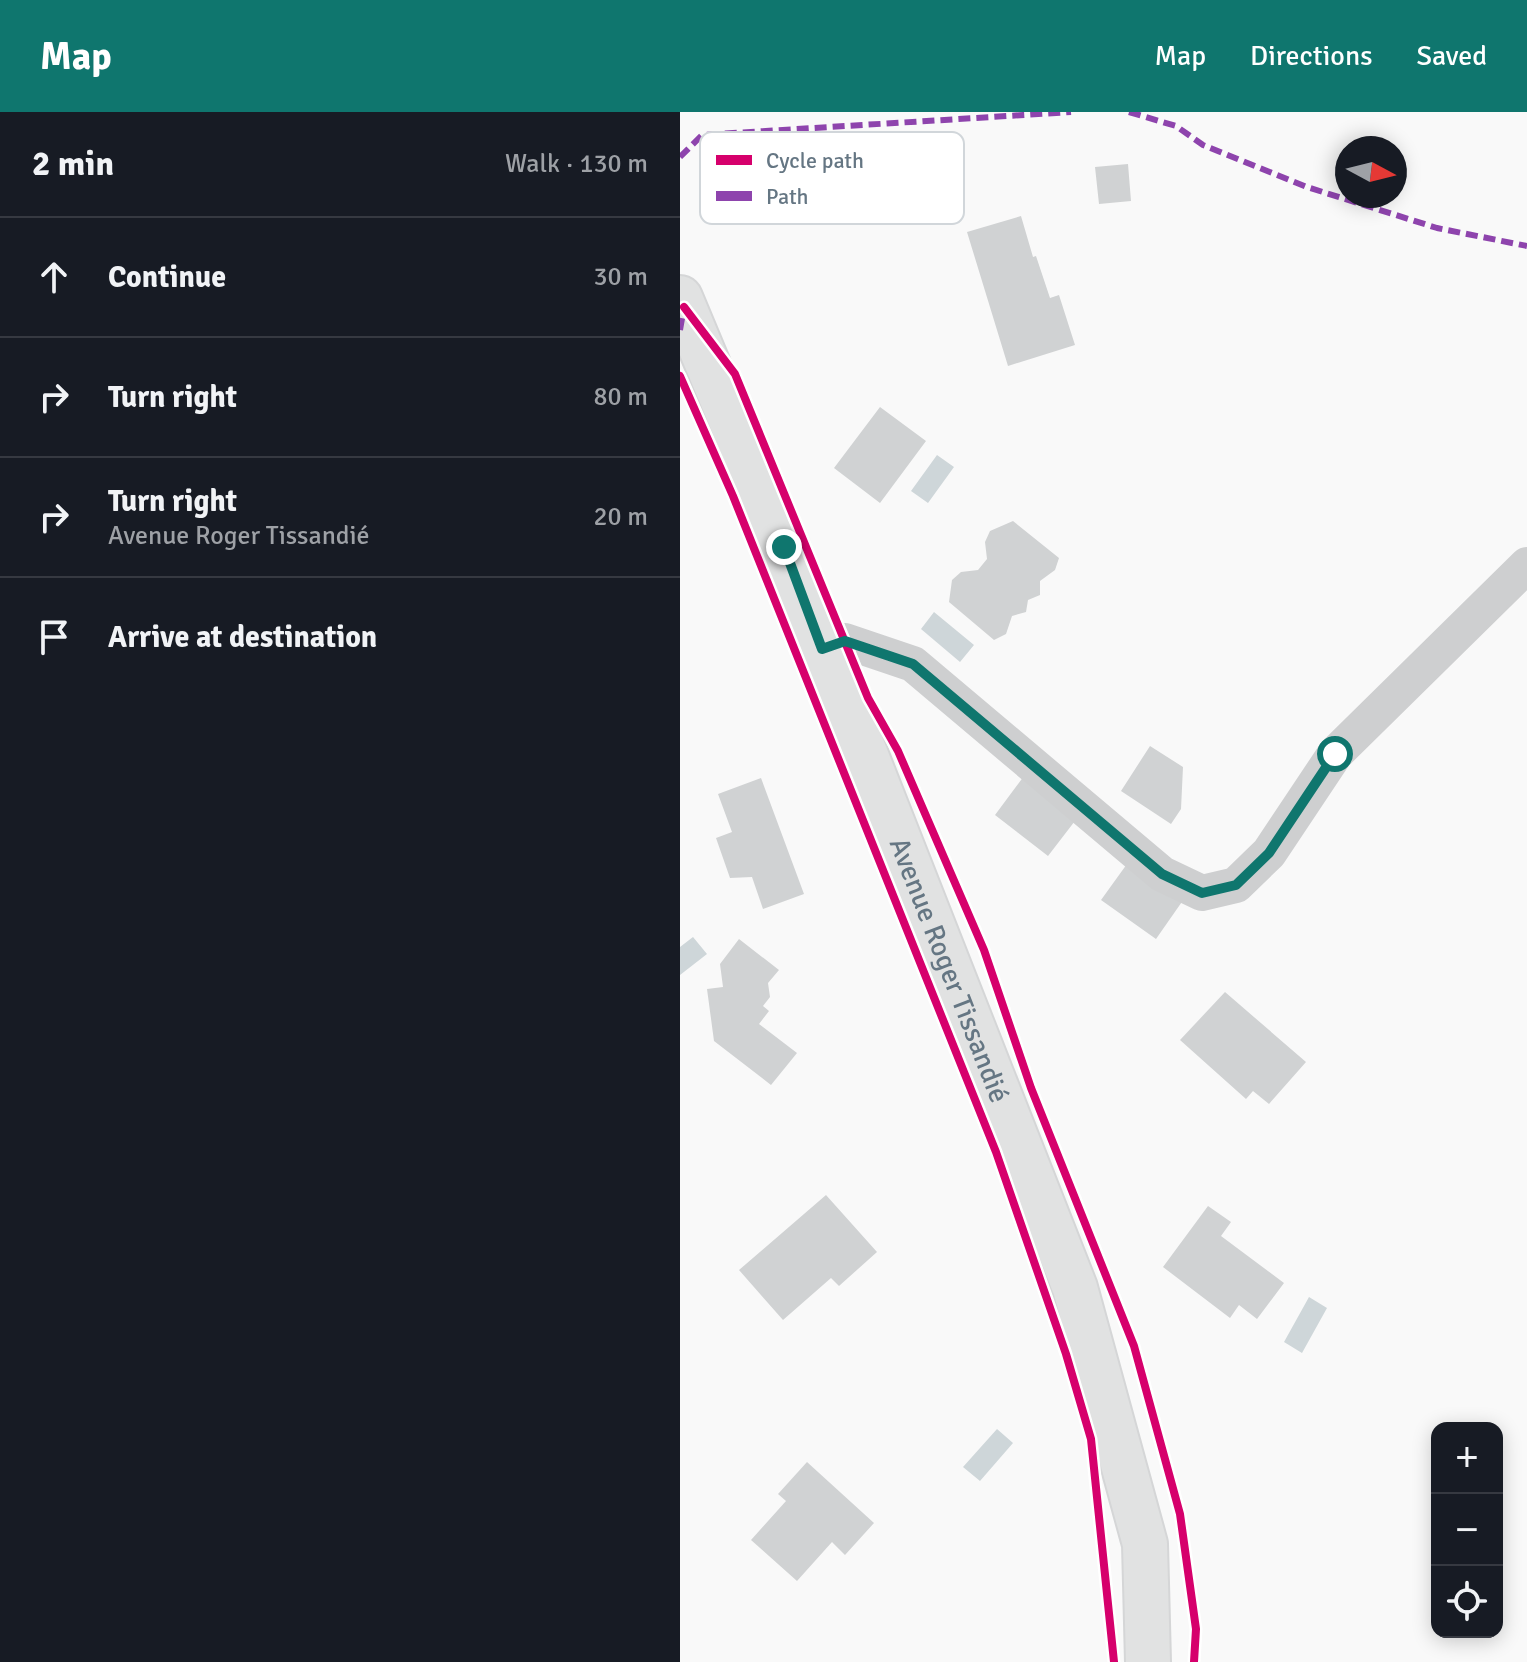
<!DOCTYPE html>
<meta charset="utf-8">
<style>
:root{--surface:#171b24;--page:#20242c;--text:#f1f3f6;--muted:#9ea1a6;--line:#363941;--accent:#0f766e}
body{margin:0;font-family:Signika,sans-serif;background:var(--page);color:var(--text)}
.controls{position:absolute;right:24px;bottom:24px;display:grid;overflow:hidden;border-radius:16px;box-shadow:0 4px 20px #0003}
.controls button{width:72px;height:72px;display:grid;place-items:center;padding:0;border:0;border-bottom:2px solid var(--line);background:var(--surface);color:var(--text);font:40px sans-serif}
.compass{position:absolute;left:655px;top:24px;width:72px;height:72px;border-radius:50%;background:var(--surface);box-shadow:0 4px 20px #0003;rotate:97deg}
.stop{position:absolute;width:24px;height:24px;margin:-18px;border:6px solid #0f766e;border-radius:50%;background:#fff}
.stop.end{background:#0f766e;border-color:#fff;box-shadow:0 2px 8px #0008}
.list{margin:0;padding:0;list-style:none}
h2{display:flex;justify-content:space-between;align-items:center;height:104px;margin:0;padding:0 32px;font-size:34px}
h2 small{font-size:26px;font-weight:400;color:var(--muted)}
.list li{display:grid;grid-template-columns:52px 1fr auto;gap:24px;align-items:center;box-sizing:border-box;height:120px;padding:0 32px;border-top:2px solid var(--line)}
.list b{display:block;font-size:30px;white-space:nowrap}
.list p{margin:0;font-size:26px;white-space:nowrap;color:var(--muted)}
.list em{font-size:26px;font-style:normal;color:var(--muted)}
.icon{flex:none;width:44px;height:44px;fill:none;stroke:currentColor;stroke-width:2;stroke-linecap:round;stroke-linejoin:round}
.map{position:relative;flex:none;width:847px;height:1550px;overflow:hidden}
header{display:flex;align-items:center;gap:48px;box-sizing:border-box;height:112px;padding:0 40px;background:var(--accent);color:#fff}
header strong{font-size:38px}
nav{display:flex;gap:44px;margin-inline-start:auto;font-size:28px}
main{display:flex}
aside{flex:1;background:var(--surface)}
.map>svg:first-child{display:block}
.water{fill:#ced6d9}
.building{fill:#d0d2d3}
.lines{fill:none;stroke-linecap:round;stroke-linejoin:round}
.secondary-casing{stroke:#d5d6d7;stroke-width:48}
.street{stroke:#cecfd0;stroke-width:36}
.secondary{stroke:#e1e2e2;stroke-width:44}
.quiet{stroke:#8e44ad;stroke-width:6;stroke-dasharray:12 6;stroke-linecap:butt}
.cycleway-casing{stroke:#fff;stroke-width:13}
.cycleway{stroke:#d6006c;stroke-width:8}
.route{stroke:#0f766e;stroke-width:10}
.labels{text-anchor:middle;stroke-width:8;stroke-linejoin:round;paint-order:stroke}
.street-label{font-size:28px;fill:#657683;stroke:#fff}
.key{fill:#fff;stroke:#d1d6da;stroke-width:2}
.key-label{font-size:22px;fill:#657683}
</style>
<header>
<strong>Map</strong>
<nav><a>Map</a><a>Directions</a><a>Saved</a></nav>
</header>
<main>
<aside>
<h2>2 min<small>Walk · 130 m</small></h2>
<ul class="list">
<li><svg class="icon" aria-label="ahead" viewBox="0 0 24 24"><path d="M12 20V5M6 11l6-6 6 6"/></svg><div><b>Continue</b></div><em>30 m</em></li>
<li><svg class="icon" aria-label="right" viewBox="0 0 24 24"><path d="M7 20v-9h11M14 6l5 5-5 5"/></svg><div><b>Turn right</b></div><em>80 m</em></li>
<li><svg class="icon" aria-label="right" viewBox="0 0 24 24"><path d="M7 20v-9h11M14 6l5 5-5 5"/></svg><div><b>Turn right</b><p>Avenue Roger Tissandié</p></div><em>20 m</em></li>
<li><svg class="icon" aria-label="arrive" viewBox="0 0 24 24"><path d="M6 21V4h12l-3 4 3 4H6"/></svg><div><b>Arrive at destination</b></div></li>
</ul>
</aside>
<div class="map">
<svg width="847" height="1550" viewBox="0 0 847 1550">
<rect width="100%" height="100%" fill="#f9f9f9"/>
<!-- water -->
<path class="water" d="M257,343L274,355L248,391L231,379Z
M254,500L294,533L280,550L241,517Z
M13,825L27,842L0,863V835Z
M629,1185L647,1196L622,1241L604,1230Z
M317,1317L333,1331L300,1369L283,1355Z"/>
<!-- building -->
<path class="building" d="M448,52L451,89L419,92L415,55Z
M341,104L353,145L356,144L370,186L379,183L395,233L328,254L287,120Z
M200,295L246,329L200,391L154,356Z
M333,409L379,446L375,458L360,469V483L348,488L346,500L332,504L326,522L314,528L269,490L272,468L281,460L298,458L307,447L305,430L310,419Z
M470,634L503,655L501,697L491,712L441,679Z
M344,664L398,705L368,744L315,703Z
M81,666L124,782L83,797L72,765L50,766L36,726L52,720L38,682Z
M452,745L506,784L476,827L421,788Z
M59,827L99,858L88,871L90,885L83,894L89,899L79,912L117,941L91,973L34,929L27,877L43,875L40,852Z
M545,880L626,950L589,992L573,979L566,987L500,928Z
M146,1083L197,1140L159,1174L151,1166L103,1208L59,1158Z
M528,1094L551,1110L541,1124L604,1171L577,1207L559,1193L550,1206L483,1155Z
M127,1350L194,1411L165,1443L152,1430L117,1469L71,1428L106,1389L98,1382Z"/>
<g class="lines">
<!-- secondary casing -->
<g class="secondary-casing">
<g id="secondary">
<path id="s1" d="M0,186L104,435L395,1176L465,1432L468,1550"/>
</g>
</g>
<!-- street -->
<path class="street" d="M142,537L165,529L233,552L482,762L522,781L556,773L589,741L655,642L847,453"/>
<!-- secondary -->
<use href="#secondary" class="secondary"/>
<!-- quiet -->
<path class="quiet" d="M449,0L496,14L523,33L627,75L757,116L847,134
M0,45L22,23L391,0
M0,218L4,195"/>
<!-- cycleway casing -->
<g class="cycleway-casing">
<path id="cycleway" d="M4,195L55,262L188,586L218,639L304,838L351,976L454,1234L500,1402L516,1517L514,1550
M0,264L53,384L316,1040L386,1242L411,1327L434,1550"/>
</g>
<!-- cycleway -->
<use href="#cycleway" class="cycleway"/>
</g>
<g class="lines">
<!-- route -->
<path class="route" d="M104,435L142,537L165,529L233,552L482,762L522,781L556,773L589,741L655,642"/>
</g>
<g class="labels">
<!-- street labels -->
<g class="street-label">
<text dy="10" stroke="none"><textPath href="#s1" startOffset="724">Avenue Roger Tissandié</textPath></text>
</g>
</g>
<!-- legend -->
<rect x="20" y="20" width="264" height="92" rx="12" class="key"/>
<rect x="36" y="43" width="36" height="10" fill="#d6006c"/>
<rect x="36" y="79" width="36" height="10" fill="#8e44ad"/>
<g class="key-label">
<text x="86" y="56">Cycle path</text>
<text x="86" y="92">Path</text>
</g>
</svg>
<div class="controls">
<button>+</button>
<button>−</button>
<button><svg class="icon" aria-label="locate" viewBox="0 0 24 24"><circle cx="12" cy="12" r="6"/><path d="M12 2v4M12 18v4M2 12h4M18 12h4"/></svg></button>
</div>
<svg class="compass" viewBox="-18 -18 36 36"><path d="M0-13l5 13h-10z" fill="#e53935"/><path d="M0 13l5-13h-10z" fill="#9ea1a6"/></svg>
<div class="stop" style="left:655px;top:642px"></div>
<div class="stop end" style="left:104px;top:435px"></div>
</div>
</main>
